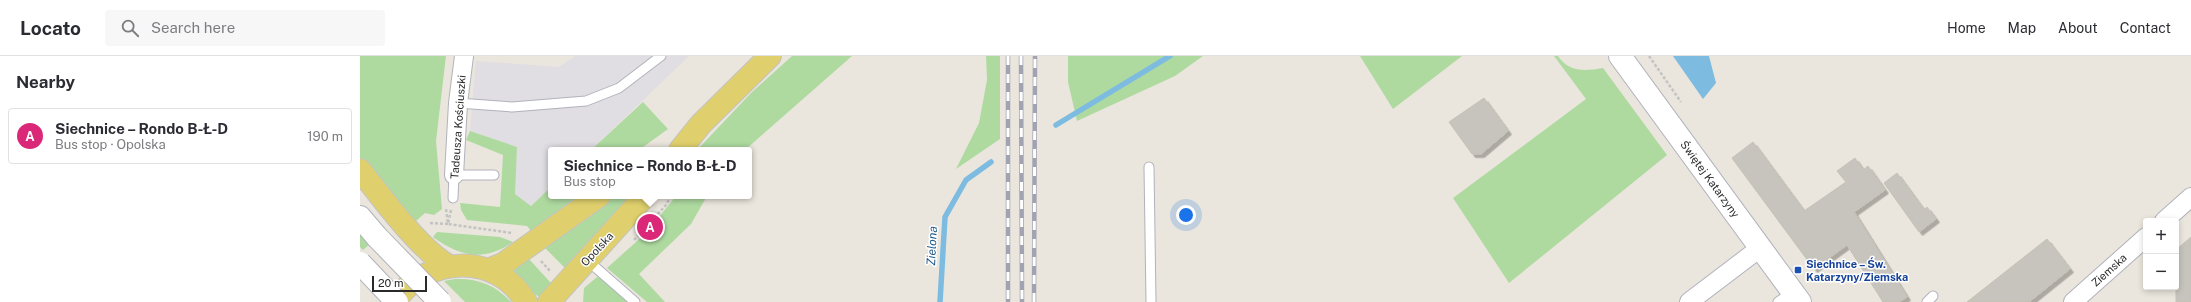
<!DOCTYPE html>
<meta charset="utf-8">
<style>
:root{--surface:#fff;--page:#f7f7f7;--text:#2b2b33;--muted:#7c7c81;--line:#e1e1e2;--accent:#db2777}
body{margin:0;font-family:"Public Sans",sans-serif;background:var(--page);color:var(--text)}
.controls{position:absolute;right:12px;bottom:12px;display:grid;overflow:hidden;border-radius:4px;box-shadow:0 2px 6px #0003}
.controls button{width:36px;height:36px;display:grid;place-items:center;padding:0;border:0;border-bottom:1px solid var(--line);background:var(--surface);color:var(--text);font:20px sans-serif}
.scale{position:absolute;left:12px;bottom:10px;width:55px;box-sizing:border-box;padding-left:4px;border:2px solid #2a2a2a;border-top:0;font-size:11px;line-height:14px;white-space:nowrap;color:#2a2a2a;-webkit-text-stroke:3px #fff;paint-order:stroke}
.you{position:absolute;left:826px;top:159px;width:14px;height:14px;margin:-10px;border:3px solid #fff;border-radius:50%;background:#1a73e8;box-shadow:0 0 0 6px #1a73e833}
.badge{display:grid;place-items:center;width:26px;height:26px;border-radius:50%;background:var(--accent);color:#fff;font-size:13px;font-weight:700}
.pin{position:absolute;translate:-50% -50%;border:2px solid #fff;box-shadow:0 1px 4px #0006}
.popup{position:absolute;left:188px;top:91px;width:204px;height:52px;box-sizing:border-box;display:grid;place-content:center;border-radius:4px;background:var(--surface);filter:drop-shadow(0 1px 3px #0005);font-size:13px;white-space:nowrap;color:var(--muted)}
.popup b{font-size:15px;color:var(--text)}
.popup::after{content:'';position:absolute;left:50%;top:100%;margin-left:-8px;border:8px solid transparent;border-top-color:var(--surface)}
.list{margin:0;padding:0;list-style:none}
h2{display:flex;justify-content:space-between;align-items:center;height:52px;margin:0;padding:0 16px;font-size:17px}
h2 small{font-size:13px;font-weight:400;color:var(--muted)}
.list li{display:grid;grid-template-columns:26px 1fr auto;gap:12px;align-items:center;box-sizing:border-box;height:56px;margin:0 8px 8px;padding:0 8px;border:1px solid var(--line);border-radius:4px}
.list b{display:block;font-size:15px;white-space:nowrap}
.list p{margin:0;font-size:13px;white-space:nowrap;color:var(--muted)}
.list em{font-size:13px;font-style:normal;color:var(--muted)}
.icon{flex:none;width:22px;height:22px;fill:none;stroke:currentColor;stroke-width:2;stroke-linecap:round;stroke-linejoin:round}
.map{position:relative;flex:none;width:1831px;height:246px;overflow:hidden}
header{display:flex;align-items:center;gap:24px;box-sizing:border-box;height:56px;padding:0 20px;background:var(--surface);border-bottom:1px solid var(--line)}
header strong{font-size:19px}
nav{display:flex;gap:22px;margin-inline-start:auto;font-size:14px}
.search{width:280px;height:36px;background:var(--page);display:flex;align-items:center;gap:10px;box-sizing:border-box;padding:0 14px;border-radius:4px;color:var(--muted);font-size:15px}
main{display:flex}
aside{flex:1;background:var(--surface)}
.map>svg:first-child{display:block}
.industrial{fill:#e0dde3}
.green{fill:#aedaa0}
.water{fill:#7dbce0}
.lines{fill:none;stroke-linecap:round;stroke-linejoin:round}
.stream{stroke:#7dbce0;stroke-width:5.5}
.building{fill:#c6c4bc;stroke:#c5c2b7;filter:url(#shadow)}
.service-casing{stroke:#b1b2bc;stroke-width:11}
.minor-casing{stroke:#b1b2bc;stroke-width:20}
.tertiary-casing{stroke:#b1b2bc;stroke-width:24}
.secondary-casing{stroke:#b1b2bc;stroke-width:24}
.primary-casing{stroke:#c3c3c3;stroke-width:24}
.path{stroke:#c3c3c3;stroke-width:2.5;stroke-dasharray:3 2;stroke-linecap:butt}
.service{stroke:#fff;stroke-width:9}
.minor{stroke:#fff;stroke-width:18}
.tertiary{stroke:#fff;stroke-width:22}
.secondary{stroke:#fff;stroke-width:22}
.primary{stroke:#e0d06d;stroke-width:22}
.rail-casing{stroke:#a1a2b2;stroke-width:4.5}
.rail{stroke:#fff;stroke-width:3;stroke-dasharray:9;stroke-linecap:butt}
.secondary-bridge-casing{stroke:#b1b2bc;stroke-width:24;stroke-linecap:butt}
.secondary-bridge{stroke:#fff;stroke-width:22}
.transit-dot{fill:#1a4fb4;stroke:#fff;stroke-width:1.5}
.labels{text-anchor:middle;stroke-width:3;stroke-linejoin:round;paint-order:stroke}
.street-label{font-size:11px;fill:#2a2a2a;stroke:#fff}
.transit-label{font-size:11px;font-weight:bold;fill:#164399;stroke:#fff;text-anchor:start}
.water-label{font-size:12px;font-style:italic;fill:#1d5a8b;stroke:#fff}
</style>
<header>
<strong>Locato</strong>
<div class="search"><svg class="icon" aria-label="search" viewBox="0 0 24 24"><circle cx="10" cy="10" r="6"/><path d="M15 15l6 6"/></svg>Search here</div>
<nav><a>Home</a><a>Map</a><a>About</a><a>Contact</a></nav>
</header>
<main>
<aside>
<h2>Nearby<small></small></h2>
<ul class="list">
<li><span class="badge">A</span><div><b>Siechnice – Rondo B-Ł-D</b><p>Bus stop · Opolska</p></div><em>190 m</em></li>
</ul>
</aside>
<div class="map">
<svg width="1831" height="246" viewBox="0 0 1831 246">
<defs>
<filter id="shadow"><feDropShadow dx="3.5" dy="3.5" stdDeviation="0" flood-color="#0004"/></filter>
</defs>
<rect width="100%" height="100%" fill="#eae6dd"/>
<!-- industrial -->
<path class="industrial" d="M215,0H329L231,94H191V131L171,150L155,138L157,91L110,75L116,5L199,11Z"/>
<!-- green -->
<path class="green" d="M0,0H86L76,85L82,153L74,159L65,157L55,166L0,102Z
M432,0H492L385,94H337L392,36Z
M626,0H640V83L596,113L619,67L627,24Z
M708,0H843L815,20L717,65L708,26Z
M1000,0H1102L1033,53Z
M1194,0H1198C1209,17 1226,15 1243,12L1307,99L1149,227L1093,142L1226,43Z
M283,46L308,73L279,94H231Z
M110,75L157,91L155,138L171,150L191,131V140H218L171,175L167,170L107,164L101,154L100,147L140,151L143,99L106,84Z
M251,140H270L205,212L184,191Z
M316,140H347L331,168L279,218L305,246H287L247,212L286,177Z
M0,176L10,188L3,194L0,191Z
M77,176L140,181L153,186C125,206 100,201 73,181Z
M168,202L191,227L180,241C174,240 160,221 154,216L155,213Z
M237,221L242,223L269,246H223L224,232Z
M95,223C117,222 136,229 151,246H105L84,225Z"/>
<!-- water -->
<path class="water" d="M1313,0H1349L1356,27L1343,43Z"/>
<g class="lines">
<!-- stream -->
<path class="stream" d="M696,69L810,0
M580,246L585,161L606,124L631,106"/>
</g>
<!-- building -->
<path class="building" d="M1124,42L1148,75L1121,98H1112L1089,66Z
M1393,86L1444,155L1486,126L1477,115L1495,102L1503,114L1508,110L1525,134L1494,156L1547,241L1539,246H1523L1487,189L1454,213L1372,102Z
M1537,117L1564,154L1567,151L1576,163L1559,176L1524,127Z
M1831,181V246H1816V194Z
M1687,183L1710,213L1669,246H1607Z"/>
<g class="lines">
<!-- service casing -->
<g class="service-casing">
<path id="service" d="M98,47L152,51L226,45L259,32L301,0
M789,111L791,246
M93,142L94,119H134
M227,204L275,246
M1418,246L1432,236
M1567,246L1573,240"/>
</g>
<!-- minor casing -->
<g class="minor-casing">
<path id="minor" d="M94,119L98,47L104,0
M1804,165L1831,141
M1329,246L1400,192
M1713,246L1786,181"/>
</g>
<!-- tertiary casing -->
<g class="tertiary-casing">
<path id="tertiary" d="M1260,0L1440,246"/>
</g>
<!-- secondary casing -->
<g class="secondary-casing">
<path id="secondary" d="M0,161L17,181"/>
</g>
<!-- primary casing -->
<g class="primary-casing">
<path id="primary" d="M320,94L341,68L410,0
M0,114C22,142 59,193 89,210
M128,214L143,208L239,140
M34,246C66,200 136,195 166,246
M189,246L285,140"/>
</g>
<!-- path -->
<path class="path" d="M1289,0L1321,46
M91,154L88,168L152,177
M70,167L88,168L86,153
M274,184L306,149L311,140
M181,205L190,215"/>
<!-- service -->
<use href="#service" class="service"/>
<!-- minor -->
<use href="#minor" class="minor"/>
<!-- tertiary -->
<use href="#tertiary" class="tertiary"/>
<!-- secondary -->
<use href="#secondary" class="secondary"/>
<!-- primary -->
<use href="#primary" class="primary"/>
<!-- rail casing -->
<g class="rail-casing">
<path id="rail" d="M648,0V246
M661,0L662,246
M674,246L675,0"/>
</g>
<!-- rail -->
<use href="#rail" class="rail"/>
<!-- secondary-bridge casing -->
<g class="secondary-bridge-casing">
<path id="secondary-bridge" d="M17,181L80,246
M0,207L37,246"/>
</g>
<!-- secondary-bridge -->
<use href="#secondary-bridge" class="secondary-bridge"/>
</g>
<!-- markers -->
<rect class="transit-dot" x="1434" y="210" width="8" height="8" rx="2"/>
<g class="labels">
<!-- street labels -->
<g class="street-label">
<text transform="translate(98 71) rotate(-86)" y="4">Tadeusza Kościuszki</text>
<text transform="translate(1350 123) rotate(54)" y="4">Świętej Katarzyny</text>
<text transform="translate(237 193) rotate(-47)" y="4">Opolska</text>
<text transform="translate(1749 214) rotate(-42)" y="4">Ziemska</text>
</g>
<!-- transit labels -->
<g class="transit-label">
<text x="1446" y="212">Siechnice – Św.<tspan x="1446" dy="13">Katarzyny/Ziemska</tspan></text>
</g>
<!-- water labels -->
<g class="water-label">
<text transform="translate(572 190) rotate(-87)" y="4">Zielona</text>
</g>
</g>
</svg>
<div class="controls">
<button>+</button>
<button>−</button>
</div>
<div class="scale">20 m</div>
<div class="you"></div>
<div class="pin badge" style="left:290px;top:171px">A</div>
<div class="popup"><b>Siechnice – Rondo B-Ł-D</b>Bus stop</div>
</div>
</main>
